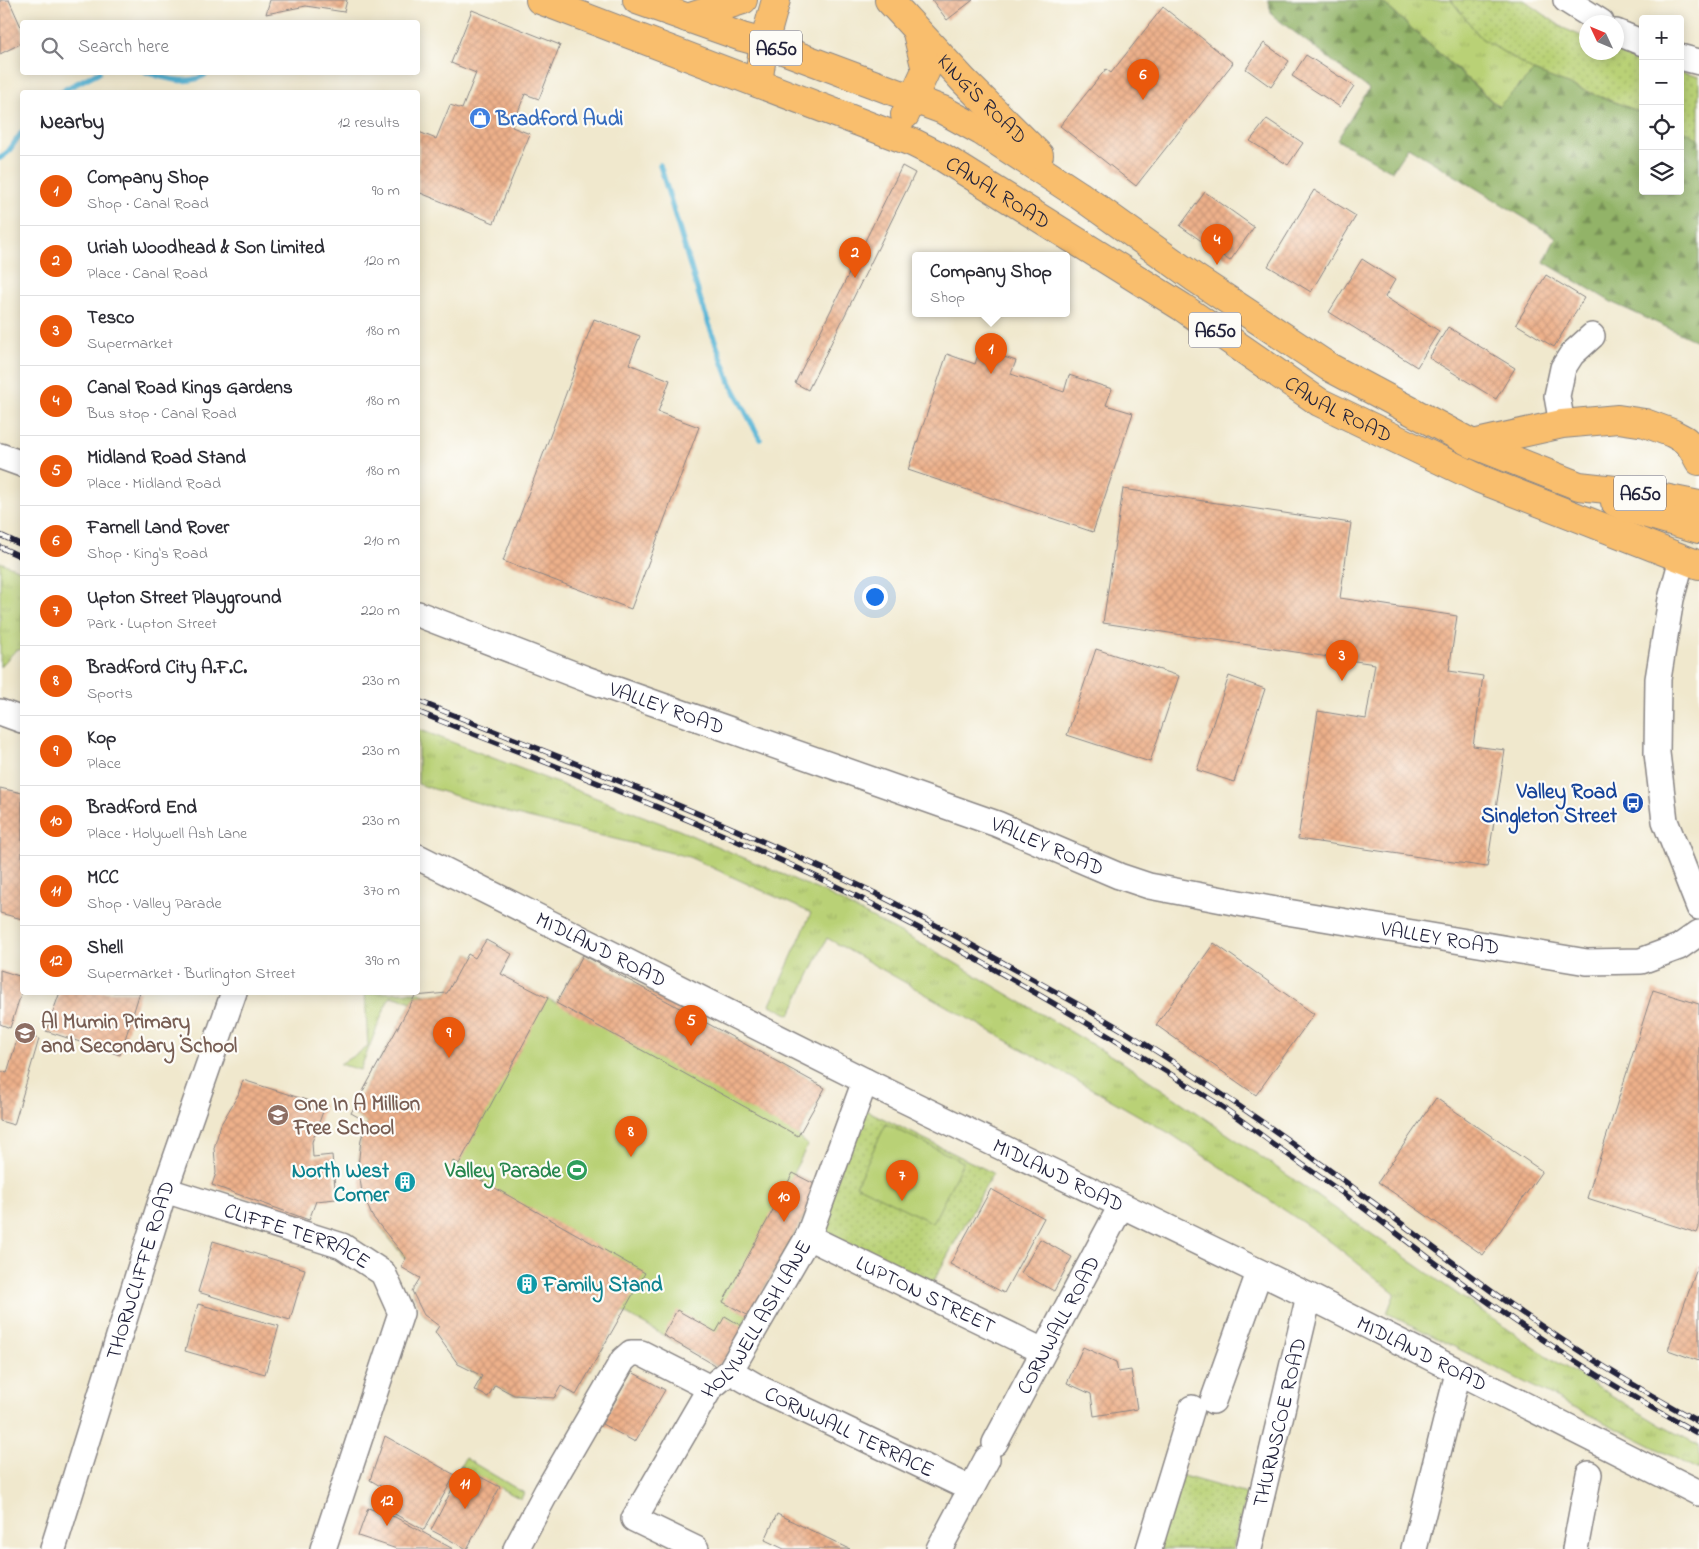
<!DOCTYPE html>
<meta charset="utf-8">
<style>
:root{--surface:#fff;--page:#f7f7f7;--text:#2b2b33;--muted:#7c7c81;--line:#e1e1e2;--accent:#ea580c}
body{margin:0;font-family:"Indie Flower",sans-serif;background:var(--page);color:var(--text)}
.controls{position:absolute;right:15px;top:15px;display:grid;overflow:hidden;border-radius:5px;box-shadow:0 2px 12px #0003}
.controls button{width:45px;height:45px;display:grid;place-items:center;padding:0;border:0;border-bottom:1px solid var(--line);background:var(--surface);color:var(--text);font:25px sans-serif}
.compass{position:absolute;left:1579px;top:15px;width:45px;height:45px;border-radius:50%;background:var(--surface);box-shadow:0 2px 12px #0003;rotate:314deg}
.you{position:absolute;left:874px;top:596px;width:18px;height:18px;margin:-12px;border:4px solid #fff;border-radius:50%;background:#1a73e8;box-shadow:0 0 0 8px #1a73e833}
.badge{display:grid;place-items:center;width:32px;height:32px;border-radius:50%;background:var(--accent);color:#fff;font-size:16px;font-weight:700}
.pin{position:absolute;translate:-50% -41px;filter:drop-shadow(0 1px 2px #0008)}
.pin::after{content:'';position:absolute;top:26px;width:18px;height:15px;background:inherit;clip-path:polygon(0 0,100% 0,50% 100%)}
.popup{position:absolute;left:912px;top:252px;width:158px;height:65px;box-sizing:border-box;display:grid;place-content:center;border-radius:5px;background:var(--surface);filter:drop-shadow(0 1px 4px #0005);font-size:16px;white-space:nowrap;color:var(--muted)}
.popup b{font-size:19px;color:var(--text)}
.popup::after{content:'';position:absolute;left:50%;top:100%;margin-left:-10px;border:10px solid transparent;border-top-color:var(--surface)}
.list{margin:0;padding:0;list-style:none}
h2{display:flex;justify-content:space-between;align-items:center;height:65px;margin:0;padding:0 20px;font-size:21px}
h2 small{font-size:16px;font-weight:400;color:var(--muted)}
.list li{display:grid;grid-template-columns:32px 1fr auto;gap:15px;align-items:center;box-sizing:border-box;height:70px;padding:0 20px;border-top:1px solid var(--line)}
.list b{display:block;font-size:19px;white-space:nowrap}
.list p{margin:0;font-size:16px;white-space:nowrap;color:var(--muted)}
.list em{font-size:16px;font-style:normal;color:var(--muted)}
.icon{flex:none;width:28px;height:28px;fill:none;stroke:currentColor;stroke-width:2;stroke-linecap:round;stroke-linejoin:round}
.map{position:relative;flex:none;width:1699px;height:1549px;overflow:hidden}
.search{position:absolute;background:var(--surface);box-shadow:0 2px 12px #0003;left:20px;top:20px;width:400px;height:55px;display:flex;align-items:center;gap:12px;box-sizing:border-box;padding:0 18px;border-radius:5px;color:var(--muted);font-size:19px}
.panel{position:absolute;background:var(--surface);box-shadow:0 2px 12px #0003;left:20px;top:90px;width:400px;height:905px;border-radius:5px}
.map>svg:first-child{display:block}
.grass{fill:url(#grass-tufts);stroke:#6e7a58}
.forest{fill:url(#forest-firs);stroke:#5a6a51}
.park{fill:url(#park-dots);stroke:#6e7a58}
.garden{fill:#b9d176;stroke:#6e7a58}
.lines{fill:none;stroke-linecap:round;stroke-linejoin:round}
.stream{stroke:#58b5d6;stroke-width:5.5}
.building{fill:url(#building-cross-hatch)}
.minor-casing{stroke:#898584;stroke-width:28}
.major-casing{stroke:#898584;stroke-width:30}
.minor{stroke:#fff;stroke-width:25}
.major{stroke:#f9be6d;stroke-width:28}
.rail-casing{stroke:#22223b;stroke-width:5.5}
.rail{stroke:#fdfcf7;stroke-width:4;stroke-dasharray:11;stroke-linecap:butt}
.labels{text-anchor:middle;stroke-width:4.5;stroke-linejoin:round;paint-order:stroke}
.shield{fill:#fdfcf7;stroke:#646373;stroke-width:1}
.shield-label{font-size:20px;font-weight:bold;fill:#22223b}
.street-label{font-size:21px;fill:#22223b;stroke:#fdfcf7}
.shop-label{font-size:21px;font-weight:bold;fill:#366cbe;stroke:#fdfcf7;text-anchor:start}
.transit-label{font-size:21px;font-weight:bold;fill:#164399;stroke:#fdfcf7;text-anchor:end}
.education-label{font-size:21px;font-weight:bold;fill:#785e54;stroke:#fdfcf7;text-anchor:start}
.culture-label{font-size:21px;font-weight:bold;fill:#0d838f;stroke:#fdfcf7;text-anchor:end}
.leisure-label{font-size:21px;font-weight:bold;fill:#27864d;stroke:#fdfcf7;text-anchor:end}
</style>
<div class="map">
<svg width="1699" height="1549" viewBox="0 0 1699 1549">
<defs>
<pattern id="grass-tufts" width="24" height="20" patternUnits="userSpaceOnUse" patternTransform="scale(1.25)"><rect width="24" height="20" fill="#b9d176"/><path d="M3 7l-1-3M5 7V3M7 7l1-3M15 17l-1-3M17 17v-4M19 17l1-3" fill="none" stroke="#9fb367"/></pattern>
<pattern id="forest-firs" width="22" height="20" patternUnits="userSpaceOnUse" patternTransform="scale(1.25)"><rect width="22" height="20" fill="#92b367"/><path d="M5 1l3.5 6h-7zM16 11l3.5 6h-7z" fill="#779156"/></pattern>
<pattern id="park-dots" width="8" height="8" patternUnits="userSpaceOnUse" patternTransform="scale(1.25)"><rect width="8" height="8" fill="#b9d176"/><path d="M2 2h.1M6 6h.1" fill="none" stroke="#9fb367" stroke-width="1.8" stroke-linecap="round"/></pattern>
<pattern id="building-cross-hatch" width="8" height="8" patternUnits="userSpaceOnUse" patternTransform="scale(1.25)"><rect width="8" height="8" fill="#edb08a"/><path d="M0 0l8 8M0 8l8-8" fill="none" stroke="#cb9778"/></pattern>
</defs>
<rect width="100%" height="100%" fill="#fdfcf7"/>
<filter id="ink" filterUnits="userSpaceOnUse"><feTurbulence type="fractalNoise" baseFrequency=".02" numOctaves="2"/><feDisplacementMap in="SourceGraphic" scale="10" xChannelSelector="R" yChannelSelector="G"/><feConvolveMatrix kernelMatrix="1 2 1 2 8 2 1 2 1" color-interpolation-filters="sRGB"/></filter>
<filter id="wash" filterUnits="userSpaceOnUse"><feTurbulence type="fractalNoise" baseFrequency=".0096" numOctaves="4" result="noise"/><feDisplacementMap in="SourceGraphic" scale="20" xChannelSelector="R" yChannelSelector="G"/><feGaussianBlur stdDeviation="1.12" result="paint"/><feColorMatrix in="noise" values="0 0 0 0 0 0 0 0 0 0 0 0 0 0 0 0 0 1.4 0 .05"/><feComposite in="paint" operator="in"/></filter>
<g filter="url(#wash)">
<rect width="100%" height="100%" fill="#f0e8cd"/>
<!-- grass -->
<path class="grass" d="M1380,0H1451L1481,38L1534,71L1499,107Z
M0,562L22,571V649L15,651L0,667Z
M418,729L679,830L821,891L940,954L1125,1064L1270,1163L1542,1353L1662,1426L1699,1445V1470L1387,1313L1395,1293L1326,1238L1171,1134L827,938L790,1015L770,1005L811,913L689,857L516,815L418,784Z
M418,992L425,995L415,996L412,1002L392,996L388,1000L360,1070L340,1064L368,1047L365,993Z
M465,1458L524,1493L521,1499L460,1467Z"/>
<!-- forest -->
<path class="forest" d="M1268,0H1380L1498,107L1534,71L1643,113V191H1680V128L1699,139V342L1613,303L1544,262L1556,237L1408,147L1392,171L1337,140L1369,89L1272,15Z"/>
<!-- park -->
<path class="park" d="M1451,0H1524L1563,28L1586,38V52H1616L1617,51L1643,62V113L1534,71L1481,38Z
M1680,72L1699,77V139L1680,128Z
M864,1109L993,1173L932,1284L816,1229Z
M1176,1474L1247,1494L1233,1549H1154Z"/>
<!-- garden -->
<path class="garden" d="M486,940L512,954L501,974L556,1003L583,955L825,1088L798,1136L808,1145L793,1173L820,1187L783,1256L718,1367L623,1312L576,1395L561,1386L554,1398L514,1395L495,1385L488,1397L474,1390L481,1376L458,1364L435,1332L439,1326L424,1315L412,1291L420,1278L372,1216L358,1167L361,1139L367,1122L351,1113L415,996L447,993L468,954L476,958Z
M886,1124L963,1162L933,1223L856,1185Z"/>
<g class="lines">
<!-- stream -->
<path class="stream" d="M146,72C166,79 191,87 209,72
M60,92L99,72
M0,158L8,152L22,132
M660,165L702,305L730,382L760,439"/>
</g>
<g id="blocks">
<!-- building -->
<path class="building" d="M0,0H9L22,29V43L0,54Z
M270,0H347L344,12L306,6L266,14Z
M932,0H973L947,20Z
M1163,7L1233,63L1136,186L1060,126L1106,69L1111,73Z
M472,10L560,45L539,99L525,94L512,127L530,134L494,223L418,192L419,132L436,139L450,105L462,109L476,73L451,63Z
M1264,43L1289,61L1271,87L1246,69Z
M1306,55L1354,86L1340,107L1292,76Z
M1267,119L1303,143L1288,165L1250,141Z
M902,166L915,173L808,390L795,383Z
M1314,190L1356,216L1311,292L1268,266Z
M1205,192L1254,227L1230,261L1180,226Z
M1362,259L1395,280L1385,297L1439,331L1417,367L1329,312Z
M1546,275L1584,298L1554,347L1516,324Z
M594,319L640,336L629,364L670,380L658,412L699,427L631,609L503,561Z
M1448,327L1515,368L1496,399L1429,358Z
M980,349L1016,361L1011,374L1064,392L1069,375L1112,389L1106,405L1133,413L1093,532L908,470L947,354L975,364Z
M1123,489L1351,523L1340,598L1457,616L1449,671L1483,676L1473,746L1505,750L1487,867L1298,839L1318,711L1366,719L1375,664L1103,623Z
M1096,649L1179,676L1150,762L1067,735Z
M1229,676L1265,689L1234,782L1197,770Z
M0,788L22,793V919L0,913Z
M486,940L512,954L501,974L548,998L459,1164L453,1161L452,1168L455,1171L458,1167L645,1273L576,1395L561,1386L554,1398L514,1395L495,1385L488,1397L474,1390L482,1376L458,1364L435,1332L439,1326L424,1315L412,1291L420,1278L401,1267L406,1258L372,1216L362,1192L358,1167L361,1139L367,1122L351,1113L415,996L447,993L468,954L475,958Z
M1214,943L1314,1014L1256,1095L1156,1025Z
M583,955L825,1088L798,1136L556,1003Z
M0,970L22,977V991L10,1028L0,1024Z
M1653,990L1699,1004V1228L1697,1233L1587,1198Z
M60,992H140L120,1055L46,1031Z
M19,1033L39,1039L14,1125L0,1121V1071L7,1073Z
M243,1080L325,1106L312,1142L313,1157L332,1155L336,1199L316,1201L309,1220L212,1185L216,1173L214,1148L221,1124L238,1095Z
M1436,1098L1542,1171L1483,1255L1378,1182Z
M793,1173L820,1187L749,1316L723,1302Z
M991,1189L1044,1218L1004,1293L950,1264Z
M1040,1239L1072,1257L1054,1291L1021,1273Z
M213,1241L305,1269L290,1320L198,1292Z
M1699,1263V1361L1668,1350Z
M198,1304L279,1326L265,1374L185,1351Z
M677,1310L716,1332L725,1316L747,1329L718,1367L663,1335Z
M1083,1347L1116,1362L1118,1372L1131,1370L1137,1409L1094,1416L1091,1394L1067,1383Z
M632,1372L665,1390L635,1442L602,1424Z
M385,1436L455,1475L424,1530L391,1512L399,1497L370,1480Z
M463,1468L500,1487L467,1549L431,1530Z
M368,1508L395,1517L453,1549H397L358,1536Z
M777,1514L850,1549H784L765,1540Z"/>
</g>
</g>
<g filter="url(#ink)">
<use href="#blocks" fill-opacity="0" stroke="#898584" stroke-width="1"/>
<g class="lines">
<!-- minor casing -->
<g class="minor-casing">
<g id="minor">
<path d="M1566,0L1601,22"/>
<path d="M1616,32L1643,43"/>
<path d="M1680,57L1699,62"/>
<path d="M1562,424L1557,396L1563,368L1572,354L1592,336"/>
<path d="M0,456L22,464"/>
<path d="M1682,559L1671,599L1658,679L1657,753L1665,821L1699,907"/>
<path id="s1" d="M418,614L586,679L997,824L1119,876L1149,886L1281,911L1587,962L1641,961L1679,947L1699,933"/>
<path d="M0,712L22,720"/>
<path id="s2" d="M418,857L865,1081L1309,1296L1699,1493"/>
<path id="s3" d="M165,1190L342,1246L383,1273L401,1313L323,1549"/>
<path id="s4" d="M808,1237L1043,1351"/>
<path id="s5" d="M730,1371L761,1389L971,1489"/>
<path d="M1213,1401L1259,1273"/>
<path id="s6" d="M995,1443L1121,1206"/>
<path id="s7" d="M53,1549L161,1201L234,992"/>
<path d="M516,1549L547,1491L623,1360L631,1353H641L710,1388"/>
<path id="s8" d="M696,1549L634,1519L710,1388L730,1371L808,1237L865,1081"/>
<path d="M939,1549L987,1459"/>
<path d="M1149,1549L1192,1408"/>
<path id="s9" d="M1249,1549L1309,1296"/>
<path d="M1414,1549L1458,1373"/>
<path d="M1575,1549L1589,1474"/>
</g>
</g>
<!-- major casing -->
<g class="major-casing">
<g id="major">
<path id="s10" d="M540,0L914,143L942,157L1182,307L1319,402L1480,479L1699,565"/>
<path d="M637,0L742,37L764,43L943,110L981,131L1079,195L1195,278L1329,367L1473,444L1579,486L1634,492L1699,505"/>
<path id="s11" d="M889,0L964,81L1039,155"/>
<path d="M687,18L743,0"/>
<path d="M758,83L764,43L776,0"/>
<path d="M905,115L926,70L917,33"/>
<path d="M1473,444L1562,424L1618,419L1645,423L1672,433L1685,440L1692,448L1699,461"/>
<path d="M1615,502L1630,509L1699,529"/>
</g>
</g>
<!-- minor -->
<use href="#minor" class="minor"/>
<!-- major -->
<use href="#major" class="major"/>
<!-- rail casing -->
<g class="rail-casing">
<path id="rail" d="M0,535L22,545
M0,547L22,557
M418,701C565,759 712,816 856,884C905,907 952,934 1000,961C1043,985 1086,1008 1129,1034C1211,1085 1290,1140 1367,1198C1411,1230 1454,1264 1498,1296C1563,1342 1629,1384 1699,1422
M418,712C565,770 714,826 856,896C977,956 1095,1026 1210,1099C1233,1113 1254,1130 1276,1146C1304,1166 1333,1186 1361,1206C1405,1239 1447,1273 1491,1304C1558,1352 1627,1395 1699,1434"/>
</g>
<!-- rail -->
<use href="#rail" class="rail"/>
</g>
</g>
<!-- icons -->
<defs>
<g id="shop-disc" transform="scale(1.125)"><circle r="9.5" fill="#3f7fe0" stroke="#fdfcf7"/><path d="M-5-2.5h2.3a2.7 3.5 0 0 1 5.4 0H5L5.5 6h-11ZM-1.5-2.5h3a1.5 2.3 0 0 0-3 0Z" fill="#fff"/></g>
<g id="bus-disc" transform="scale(1.125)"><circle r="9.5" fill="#1a4fb4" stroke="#fdfcf7"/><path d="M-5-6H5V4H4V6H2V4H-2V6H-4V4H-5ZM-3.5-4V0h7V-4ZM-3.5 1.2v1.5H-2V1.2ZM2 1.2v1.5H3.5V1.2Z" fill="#fff"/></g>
<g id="school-disc" transform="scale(1.125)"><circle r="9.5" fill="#8d6e63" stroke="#fdfcf7"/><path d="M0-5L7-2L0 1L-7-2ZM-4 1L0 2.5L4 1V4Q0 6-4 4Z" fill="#fff"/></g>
<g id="stadium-disc" transform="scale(1.125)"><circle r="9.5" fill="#2e9e5b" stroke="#fdfcf7"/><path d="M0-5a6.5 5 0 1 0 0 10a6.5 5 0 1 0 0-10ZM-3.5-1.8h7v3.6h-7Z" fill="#fff"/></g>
<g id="building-disc" transform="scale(1.125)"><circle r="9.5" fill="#0f9aa8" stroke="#fdfcf7"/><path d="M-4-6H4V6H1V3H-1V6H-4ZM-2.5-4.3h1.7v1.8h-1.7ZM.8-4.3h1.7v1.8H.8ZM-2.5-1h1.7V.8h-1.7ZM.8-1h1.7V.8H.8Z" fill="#fff"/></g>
</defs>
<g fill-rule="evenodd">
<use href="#shop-disc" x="480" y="118"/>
<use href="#bus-disc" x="1633" y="803"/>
<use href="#school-disc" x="25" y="1033"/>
<use href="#school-disc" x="278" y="1115"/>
<use href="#stadium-disc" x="577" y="1170"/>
<use href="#building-disc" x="405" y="1182"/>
<use href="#building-disc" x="527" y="1284"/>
</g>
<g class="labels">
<!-- shield labels -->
<g class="shield">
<rect x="750" y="30.5" width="52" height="35" rx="4"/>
<rect x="1189" y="312.5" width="52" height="35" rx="4"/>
<rect x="1614" y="475.5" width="52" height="35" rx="4"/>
</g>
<g class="shield-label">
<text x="776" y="55">A650</text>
<text x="1215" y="337">A650</text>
<text x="1640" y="500">A650</text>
</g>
<!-- street labels -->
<g class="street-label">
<text dy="7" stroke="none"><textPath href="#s11" startOffset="136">KING'S ROAD</textPath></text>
<text dy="7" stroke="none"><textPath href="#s10" startOffset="498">CANAL ROAD</textPath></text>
<text dy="7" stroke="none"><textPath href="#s10" startOffset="902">CANAL ROAD</textPath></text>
<text dy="7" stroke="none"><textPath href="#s1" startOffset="266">VALLEY ROAD</textPath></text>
<text dy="7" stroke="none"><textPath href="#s1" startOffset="671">VALLEY ROAD</textPath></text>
<text dy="7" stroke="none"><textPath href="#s1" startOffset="1076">VALLEY ROAD</textPath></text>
<text dy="7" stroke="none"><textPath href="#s2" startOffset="205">MIDLAND ROAD</textPath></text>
<text dy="7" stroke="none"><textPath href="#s2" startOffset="715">MIDLAND ROAD</textPath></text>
<text dy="7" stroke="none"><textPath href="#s3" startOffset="140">CLIFFE TERRACE</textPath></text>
<text dy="7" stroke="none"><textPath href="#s7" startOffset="292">THORNCLIFFE ROAD</textPath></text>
<text dy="7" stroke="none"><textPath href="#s4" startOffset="131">LUPTON STREET</textPath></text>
<text dy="7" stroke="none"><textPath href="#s8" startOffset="304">HOLYWELL ASH LANE</textPath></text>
<text dy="7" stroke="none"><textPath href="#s6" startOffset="134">CORNWALL ROAD</textPath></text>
<text dy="7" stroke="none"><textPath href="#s2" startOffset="1120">MIDLAND ROAD</textPath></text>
<text dy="7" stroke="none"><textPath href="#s9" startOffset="130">THURNSCOE ROAD</textPath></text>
<text dy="7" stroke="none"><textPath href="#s5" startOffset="134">CORNWALL TERRACE</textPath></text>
</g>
<!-- shop labels -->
<g class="shop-label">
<text x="496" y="125">Bradford Audi</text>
</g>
<!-- transit labels -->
<g class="transit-label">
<text x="1617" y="798">Valley Road<tspan x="1617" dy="24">Singleton Street</tspan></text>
</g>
<!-- education labels -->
<g class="education-label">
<text x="41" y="1028">Al Mumin Primary<tspan x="41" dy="24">and Secondary School</tspan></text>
<text x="294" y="1110">One In A Million<tspan x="294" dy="24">Free School</tspan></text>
</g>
<!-- culture labels -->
<g class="culture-label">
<text x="389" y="1177">North West<tspan x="389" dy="24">Corner</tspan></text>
<text x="543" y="1291" text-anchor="start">Family Stand</text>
</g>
<!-- leisure labels -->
<g class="leisure-label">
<text x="561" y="1177">Valley Parade</text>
</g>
</g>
</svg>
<div class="controls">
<button>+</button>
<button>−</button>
<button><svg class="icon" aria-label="locate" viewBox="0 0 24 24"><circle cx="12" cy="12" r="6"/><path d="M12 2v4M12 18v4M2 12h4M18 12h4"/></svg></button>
<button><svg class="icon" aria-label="layers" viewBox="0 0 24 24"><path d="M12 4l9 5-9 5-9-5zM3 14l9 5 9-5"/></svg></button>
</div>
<svg class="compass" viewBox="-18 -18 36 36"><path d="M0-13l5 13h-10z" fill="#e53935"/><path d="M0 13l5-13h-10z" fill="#7c7c81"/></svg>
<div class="you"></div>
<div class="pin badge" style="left:991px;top:374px">1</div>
<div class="popup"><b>Company Shop</b>Shop</div>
<div class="pin badge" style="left:855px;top:278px">2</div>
<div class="pin badge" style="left:1342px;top:681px">3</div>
<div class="pin badge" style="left:1217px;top:265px">4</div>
<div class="pin badge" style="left:691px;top:1046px">5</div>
<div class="pin badge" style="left:1143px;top:100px">6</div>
<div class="pin badge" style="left:902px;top:1201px">7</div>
<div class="pin badge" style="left:631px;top:1157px">8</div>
<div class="pin badge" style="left:449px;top:1058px">9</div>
<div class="pin badge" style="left:784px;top:1222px">10</div>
<div class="pin badge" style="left:465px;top:1509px">11</div>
<div class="pin badge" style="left:387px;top:1526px">12</div>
<div class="search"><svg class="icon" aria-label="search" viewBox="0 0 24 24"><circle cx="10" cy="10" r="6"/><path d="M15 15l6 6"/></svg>Search here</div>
<section class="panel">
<h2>Nearby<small>12 results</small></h2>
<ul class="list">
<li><span class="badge">1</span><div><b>Company Shop</b><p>Shop · Canal Road</p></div><em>90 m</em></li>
<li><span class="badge">2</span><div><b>Uriah Woodhead &amp; Son Limited</b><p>Place · Canal Road</p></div><em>120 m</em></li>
<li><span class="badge">3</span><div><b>Tesco</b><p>Supermarket</p></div><em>180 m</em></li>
<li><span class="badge">4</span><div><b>Canal Road Kings Gardens</b><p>Bus stop · Canal Road</p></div><em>180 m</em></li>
<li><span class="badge">5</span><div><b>Midland Road Stand</b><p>Place · Midland Road</p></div><em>180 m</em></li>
<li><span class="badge">6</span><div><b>Farnell Land Rover</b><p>Shop · King's Road</p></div><em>210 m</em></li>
<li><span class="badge">7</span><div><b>Upton Street Playground</b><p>Park · Lupton Street</p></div><em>220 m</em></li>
<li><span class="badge">8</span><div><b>Bradford City A.F.C.</b><p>Sports</p></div><em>230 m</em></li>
<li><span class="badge">9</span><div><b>Kop</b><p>Place</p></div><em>230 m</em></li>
<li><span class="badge">10</span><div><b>Bradford End</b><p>Place · Holywell Ash Lane</p></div><em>230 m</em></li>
<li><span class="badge">11</span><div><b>MCC</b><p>Shop · Valley Parade</p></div><em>370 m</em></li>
<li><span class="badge">12</span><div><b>Shell</b><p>Supermarket · Burlington Street</p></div><em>390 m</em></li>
</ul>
</section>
</div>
